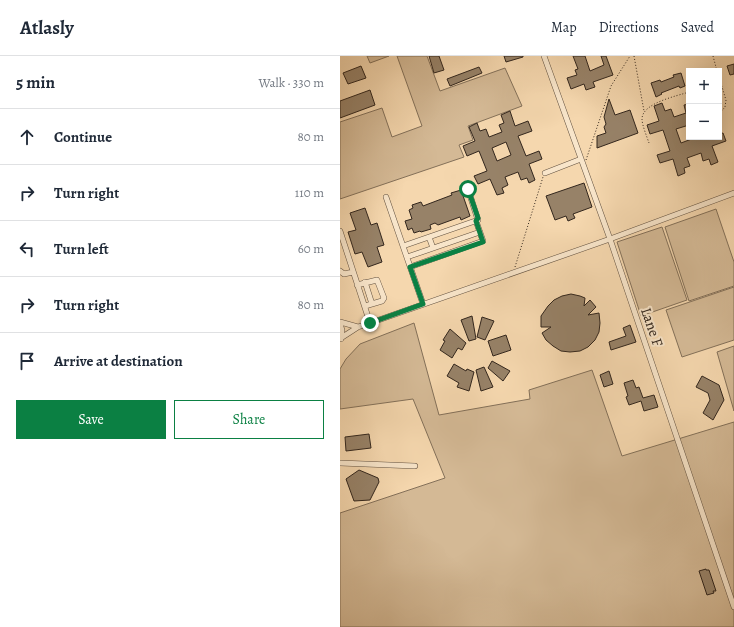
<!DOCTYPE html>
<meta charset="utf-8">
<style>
:root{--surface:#fff;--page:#f2f2f3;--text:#1f2937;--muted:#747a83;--line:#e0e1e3;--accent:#0b8043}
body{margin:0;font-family:Alegreya,serif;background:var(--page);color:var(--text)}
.controls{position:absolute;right:12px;top:12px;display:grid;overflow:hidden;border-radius:0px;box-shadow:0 4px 16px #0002}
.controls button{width:36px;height:36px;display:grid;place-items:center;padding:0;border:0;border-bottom:1px solid var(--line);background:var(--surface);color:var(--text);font:20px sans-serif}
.stop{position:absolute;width:12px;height:12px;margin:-9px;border:3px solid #0b8043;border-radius:50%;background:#fff}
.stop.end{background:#0b8043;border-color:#fff;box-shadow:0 1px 4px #0008}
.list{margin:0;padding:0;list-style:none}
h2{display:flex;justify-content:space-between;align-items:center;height:52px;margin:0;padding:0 16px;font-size:17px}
h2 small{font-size:13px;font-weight:400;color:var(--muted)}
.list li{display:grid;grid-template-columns:26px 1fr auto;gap:12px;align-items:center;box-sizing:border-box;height:56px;padding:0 16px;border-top:1px solid var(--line)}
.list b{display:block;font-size:15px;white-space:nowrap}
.list em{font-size:13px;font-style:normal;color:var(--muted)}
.actions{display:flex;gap:8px;padding:12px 16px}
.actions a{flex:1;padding:9px 0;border:1px solid var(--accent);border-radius:0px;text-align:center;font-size:14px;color:var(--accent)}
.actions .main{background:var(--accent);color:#fff}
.icon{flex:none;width:22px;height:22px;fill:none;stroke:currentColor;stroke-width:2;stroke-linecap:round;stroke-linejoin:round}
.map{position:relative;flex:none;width:394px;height:571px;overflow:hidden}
header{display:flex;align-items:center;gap:24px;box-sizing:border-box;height:56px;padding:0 20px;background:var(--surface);border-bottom:1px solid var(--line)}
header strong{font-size:19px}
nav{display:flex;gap:22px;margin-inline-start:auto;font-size:14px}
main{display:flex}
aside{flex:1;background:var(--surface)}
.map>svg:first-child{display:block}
.green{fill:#d4b995;stroke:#837059}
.building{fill:#978268;stroke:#32261d;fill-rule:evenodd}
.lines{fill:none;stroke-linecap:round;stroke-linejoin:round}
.minor-casing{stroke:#635241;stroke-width:6}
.path{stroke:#32261d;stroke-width:1;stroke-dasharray:1 2;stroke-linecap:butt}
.minor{stroke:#f8e5ca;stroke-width:5}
.route{stroke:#0b8043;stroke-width:5}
.labels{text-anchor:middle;stroke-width:4;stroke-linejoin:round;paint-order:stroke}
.street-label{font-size:15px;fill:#32261d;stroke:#f8e5ca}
</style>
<header>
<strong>Atlasly</strong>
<nav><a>Map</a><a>Directions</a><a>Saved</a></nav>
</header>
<main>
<aside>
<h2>5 min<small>Walk · 330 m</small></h2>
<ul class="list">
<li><svg class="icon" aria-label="ahead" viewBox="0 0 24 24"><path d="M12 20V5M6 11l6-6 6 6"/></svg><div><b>Continue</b></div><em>80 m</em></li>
<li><svg class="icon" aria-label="right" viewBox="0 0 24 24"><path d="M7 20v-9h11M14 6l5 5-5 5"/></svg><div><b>Turn right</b></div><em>110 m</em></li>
<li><svg class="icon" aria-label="left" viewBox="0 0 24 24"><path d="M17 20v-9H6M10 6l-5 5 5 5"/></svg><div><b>Turn left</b></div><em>60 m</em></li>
<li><svg class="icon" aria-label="right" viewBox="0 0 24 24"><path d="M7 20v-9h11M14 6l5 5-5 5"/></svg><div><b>Turn right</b></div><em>80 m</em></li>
<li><svg class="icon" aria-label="arrive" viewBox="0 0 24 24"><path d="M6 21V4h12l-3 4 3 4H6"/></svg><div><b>Arrive at destination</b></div></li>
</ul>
<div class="actions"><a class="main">Save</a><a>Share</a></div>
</aside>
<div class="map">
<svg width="394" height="571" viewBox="0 0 394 571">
<rect width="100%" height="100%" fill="#f5d7ae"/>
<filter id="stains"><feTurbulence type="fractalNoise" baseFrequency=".005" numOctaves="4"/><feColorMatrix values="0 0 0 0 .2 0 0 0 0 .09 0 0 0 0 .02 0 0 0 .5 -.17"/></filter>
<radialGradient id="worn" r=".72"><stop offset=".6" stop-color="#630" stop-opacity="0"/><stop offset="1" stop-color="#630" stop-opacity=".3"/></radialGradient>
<!-- green -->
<path class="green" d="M27,0H49L30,7Z
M57,0H87L100,35L165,12L182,50L128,70L133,84L119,89L124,101L0,143V66L42,52L52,81L82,70Z
M376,153L394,206V230L349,245L325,171Z
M322,171L347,244L301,260L277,186Z
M394,231V284L342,301L326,254Z
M74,267L99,359L190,343L189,334L252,314L282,400L394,366V571H0V457L105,422L73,343L0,353V313L6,303L20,288Z
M394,290V355L377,296Z"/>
<!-- building -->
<path class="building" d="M89,0H99L104,14L94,17Z
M164,0H183V1L166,6Z
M233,0H245L250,15L264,9L261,0H266L273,19L253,26L255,31L246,34L244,28L231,33L227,22L237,19L235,14L238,13Z
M394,8V18L390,19L387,10Z
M21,10L26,22L8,28L3,17Z
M139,11L142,17L110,30L107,23Z
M341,17L345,30L340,32L339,30L321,37L322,38L316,41L311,27L320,24L321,26L334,21L333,19Z
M30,34L35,49L0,62V45Z
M269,43L275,59L290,54L298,77L257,92V80L266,77L264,71L266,68L264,61Z
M322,47L325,55L331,53L334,61L346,57L344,49L349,48V69L336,73L341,87L357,81H379V78L383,77L386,85L372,90L378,106L371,109L369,103L363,105L361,97L347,102L350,110L344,112L345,117L338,120L333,103L320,107L317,99L330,95L323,74L310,78L307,69L319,65L314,50Z
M170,55L175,70L188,65L192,75L178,80L186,100L199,95L202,103L189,108L195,124L189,127L187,122L181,124L178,116L165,121L168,129L162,132L164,137L157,139L150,123L138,128L134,120L147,115L139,95L127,100L123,90L135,85L129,71L137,67L140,75L146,73L149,81L162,76L159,69L164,67L161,59ZM166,86L171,99L157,105L152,92Z
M244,127L252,151L233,158L235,162L228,165L226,160L215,164L206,140Z
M121,134L130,160L121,164L120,161L98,169L95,167L90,169L91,173L81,176L80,175L74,177L72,172L68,174L65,165L72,163L69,154L73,152L72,149L81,146L83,150L112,139L111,137Z
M25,152L31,169L37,167L44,189L37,191L42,206L28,211L22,196L15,198L8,176L16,174L10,157Z
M231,238L240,240L245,242L244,250L250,244L256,251L248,259L259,257L260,267L259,276L255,284L248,291L240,295L230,296L221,295L213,290L206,284L202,277L211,271H201V260L208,250L214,244L222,240Z
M132,260L136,283L129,285L121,264Z
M142,261L154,265L145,284L137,281Z
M290,269L296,286L271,294L269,286L286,280L283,272Z
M110,273L126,287L122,294L118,292L112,302L100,294L105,285L103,284Z
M166,279L171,294L153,300L148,285Z
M152,305L170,315L163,325L148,312Z
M114,308L126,315L127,313L134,316L129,335L117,331L119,327L107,320Z
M144,311L153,331L141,335L136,314Z
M269,315L273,328L264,331L260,319Z
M362,320L379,329L384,344L373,364L363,357L370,344L368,337L356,331Z
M293,324L296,332L299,331L303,342L314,339L318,351L304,355L301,345L289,349L286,341L288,340L284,327Z
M29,378L31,392L6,395L5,381Z
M19,414L38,422L39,426L30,444L14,445L6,423Z
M366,513V514H369L376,535H373L374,537L367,539L359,515Z"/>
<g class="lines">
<!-- minor casing -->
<g class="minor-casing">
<path id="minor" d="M204,0L270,183L394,551
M205,117L241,103
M46,141L83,248
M0,175L30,267
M89,181L93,192
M63,190L138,164L128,133
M67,201L140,176
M70,211L143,185L136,165
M0,215L4,218L13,216
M25,226L32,248
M17,229L37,224L44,242L42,245L25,250
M0,266L18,271
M0,268L2,274L1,283
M1,282L18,271L30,267L270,183L394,137
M0,407L75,410"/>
</g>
<!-- path -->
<path class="path" d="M294,0L304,55
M373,0L377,15
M379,21L386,44L385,51L379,58
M309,87C307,81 302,69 302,63C302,47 337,40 349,36
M246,104L271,30L290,0
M175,211L203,121"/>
<!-- minor -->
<use href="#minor" class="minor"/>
</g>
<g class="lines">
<!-- route -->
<path class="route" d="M30,267L83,248L70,211L143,186L136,165L138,162L128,133"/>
</g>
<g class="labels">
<!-- street labels -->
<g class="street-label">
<text transform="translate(312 271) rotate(71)" y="5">Lane F</text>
</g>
</g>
<rect width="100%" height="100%" filter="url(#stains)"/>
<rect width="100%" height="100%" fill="url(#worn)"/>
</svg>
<div class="controls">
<button>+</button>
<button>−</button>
</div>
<div class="stop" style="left:128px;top:133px"></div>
<div class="stop end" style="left:30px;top:267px"></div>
</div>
</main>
